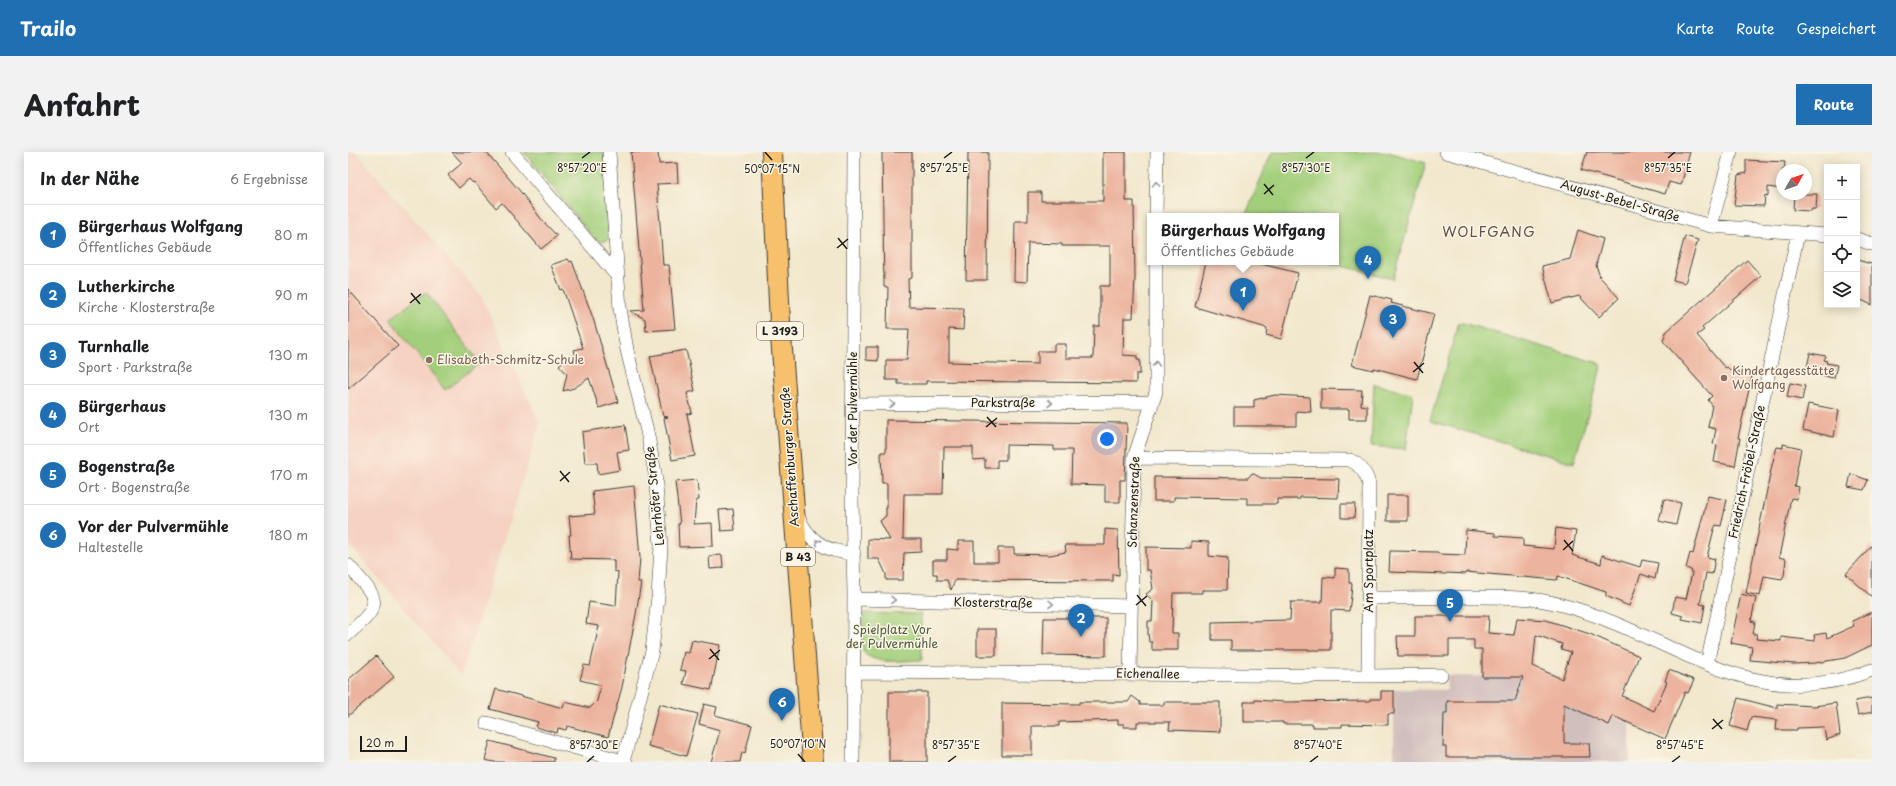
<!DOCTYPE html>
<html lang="de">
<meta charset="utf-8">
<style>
:root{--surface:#fff;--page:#f2f2f2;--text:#202124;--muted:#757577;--line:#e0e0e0;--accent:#1f6fb2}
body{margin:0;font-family:"Playpen Sans",sans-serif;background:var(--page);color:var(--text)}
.controls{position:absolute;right:12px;top:12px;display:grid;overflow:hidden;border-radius:0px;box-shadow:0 2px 10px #0003}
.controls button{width:36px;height:36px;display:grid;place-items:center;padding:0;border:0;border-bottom:1px solid var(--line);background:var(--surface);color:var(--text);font:20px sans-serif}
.compass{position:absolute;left:1428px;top:12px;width:36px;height:36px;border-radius:50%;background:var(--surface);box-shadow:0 2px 10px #0003;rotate:50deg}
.scale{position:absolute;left:12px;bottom:10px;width:47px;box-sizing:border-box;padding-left:4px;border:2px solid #1c1c1c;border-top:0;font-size:11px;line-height:14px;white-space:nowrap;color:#1c1c1c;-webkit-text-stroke:3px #fcf5e5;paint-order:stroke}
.you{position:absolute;left:759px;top:287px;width:14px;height:14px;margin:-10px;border:3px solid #fff;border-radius:50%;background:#1a73e8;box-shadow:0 0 0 6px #1a73e833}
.badge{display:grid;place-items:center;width:26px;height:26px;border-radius:50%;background:var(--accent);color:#fff;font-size:13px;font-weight:700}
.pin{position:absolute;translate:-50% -33px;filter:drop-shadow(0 1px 2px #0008)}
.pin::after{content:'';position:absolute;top:21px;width:14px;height:12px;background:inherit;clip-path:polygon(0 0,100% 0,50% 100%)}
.popup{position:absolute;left:799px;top:61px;width:192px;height:52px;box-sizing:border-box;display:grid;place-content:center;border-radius:0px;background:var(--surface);filter:drop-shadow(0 1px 3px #0005);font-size:13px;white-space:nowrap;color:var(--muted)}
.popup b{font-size:15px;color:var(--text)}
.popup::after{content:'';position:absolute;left:50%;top:100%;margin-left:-8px;border:8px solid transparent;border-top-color:var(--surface)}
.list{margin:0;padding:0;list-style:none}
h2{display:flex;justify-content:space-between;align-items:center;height:52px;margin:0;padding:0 16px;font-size:17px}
h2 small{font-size:13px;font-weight:400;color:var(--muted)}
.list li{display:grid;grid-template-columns:26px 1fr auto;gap:12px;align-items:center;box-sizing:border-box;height:60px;padding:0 16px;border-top:1px solid var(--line)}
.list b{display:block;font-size:15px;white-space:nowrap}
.list p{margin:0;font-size:13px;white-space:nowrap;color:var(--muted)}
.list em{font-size:13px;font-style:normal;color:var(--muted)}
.icon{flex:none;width:22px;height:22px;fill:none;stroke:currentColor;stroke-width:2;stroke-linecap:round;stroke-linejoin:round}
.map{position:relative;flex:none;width:1524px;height:610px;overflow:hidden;border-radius:0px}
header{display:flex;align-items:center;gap:24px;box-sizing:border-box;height:56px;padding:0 20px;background:var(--accent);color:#fff}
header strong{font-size:19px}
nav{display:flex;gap:22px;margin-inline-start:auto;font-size:14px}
.intro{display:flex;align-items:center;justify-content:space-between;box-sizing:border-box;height:96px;padding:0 24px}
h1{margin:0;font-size:28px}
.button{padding:10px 18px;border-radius:0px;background:var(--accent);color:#fff;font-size:14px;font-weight:700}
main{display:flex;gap:24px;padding:0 24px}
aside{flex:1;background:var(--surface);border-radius:0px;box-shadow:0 2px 10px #0003}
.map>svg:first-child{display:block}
.built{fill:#f5d2c2}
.industrial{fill:#d1bfbd}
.green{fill:#a3cf7b;stroke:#60764c}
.building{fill:#ecb49f;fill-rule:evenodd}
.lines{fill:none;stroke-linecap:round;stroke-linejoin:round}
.street-casing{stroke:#3c3b37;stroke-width:14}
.primary-casing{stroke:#3c3b37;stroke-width:22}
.street{stroke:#fff;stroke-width:13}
.primary{stroke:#f7c06c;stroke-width:20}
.oneway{stroke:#999}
.ticks{fill:none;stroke:#1c1c1c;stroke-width:1.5}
.education-dot{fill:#8d6e63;stroke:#fcf5e5;stroke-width:1.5}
.labels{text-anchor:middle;stroke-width:3;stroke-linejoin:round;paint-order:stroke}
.shield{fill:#fcf5e5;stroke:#5f5d58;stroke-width:1}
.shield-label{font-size:11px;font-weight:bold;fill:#1c1c1c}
.street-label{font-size:12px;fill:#1c1c1c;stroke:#fcf5e5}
.education-label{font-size:12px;fill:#785e54;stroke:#fcf5e5;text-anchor:start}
.park-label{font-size:12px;fill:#4b5b3d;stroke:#fcf5e5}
.quarter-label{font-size:14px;letter-spacing:1px;fill:#65514a;stroke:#fcf5e5}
.ticks-label{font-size:10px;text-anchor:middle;fill:#1c1c1c;stroke:#fcf5e5;stroke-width:3;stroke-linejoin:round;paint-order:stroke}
</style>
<header>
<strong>Trailo</strong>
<nav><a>Karte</a><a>Route</a><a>Gespeichert</a></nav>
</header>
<div class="intro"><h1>Anfahrt</h1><a class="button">Route</a></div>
<main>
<aside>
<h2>In der Nähe<small>6 Ergebnisse</small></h2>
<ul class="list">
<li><span class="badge">1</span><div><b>Bürgerhaus Wolfgang</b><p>Öffentliches Gebäude</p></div><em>80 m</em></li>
<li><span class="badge">2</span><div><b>Lutherkirche</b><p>Kirche · Klosterstraße</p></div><em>90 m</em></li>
<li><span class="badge">3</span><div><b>Turnhalle</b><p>Sport · Parkstraße</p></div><em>130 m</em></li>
<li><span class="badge">4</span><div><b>Bürgerhaus</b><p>Ort</p></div><em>130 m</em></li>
<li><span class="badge">5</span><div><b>Bogenstraße</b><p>Ort · Bogenstraße</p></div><em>170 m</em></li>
<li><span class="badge">6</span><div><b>Vor der Pulvermühle</b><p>Haltestelle</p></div><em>180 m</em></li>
</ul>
</aside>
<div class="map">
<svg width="1524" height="610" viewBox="0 0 1524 610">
<rect width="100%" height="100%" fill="#fcf5e5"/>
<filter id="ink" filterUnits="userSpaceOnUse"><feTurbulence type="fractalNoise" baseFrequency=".025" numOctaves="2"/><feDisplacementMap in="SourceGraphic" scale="8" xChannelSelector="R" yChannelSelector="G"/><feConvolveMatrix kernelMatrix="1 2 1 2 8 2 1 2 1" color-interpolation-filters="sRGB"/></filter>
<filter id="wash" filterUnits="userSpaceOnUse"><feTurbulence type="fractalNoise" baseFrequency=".012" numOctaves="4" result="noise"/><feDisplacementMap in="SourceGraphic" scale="16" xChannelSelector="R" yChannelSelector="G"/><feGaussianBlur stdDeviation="0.9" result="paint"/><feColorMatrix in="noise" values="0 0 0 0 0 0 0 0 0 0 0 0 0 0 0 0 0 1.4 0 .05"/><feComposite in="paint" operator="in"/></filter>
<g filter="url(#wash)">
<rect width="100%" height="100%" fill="#f1e8cd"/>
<!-- built -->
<path class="built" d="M0,0H8L133,144L192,272L113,524L0,391Z"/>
<!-- industrial -->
<path class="industrial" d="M1098,524L1179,525L1282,572V610H1046V537L1099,538Z"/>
<!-- green -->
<path class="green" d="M176,0H256L262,84L260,88L253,90L244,84Z
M924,0H1040L1078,11L1045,127L980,110H988V64H897Z
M78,140L132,211L97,238L42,167Z
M1111,170L1254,212L1226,311L1082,269Z
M1026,232L1065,242L1058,297L1023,294Z
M515,461L573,462L574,508C556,508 528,514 515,500Z"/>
<g id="blocks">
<!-- building -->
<path class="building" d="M104,0H138L171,38L194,68L209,84L193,97L154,51L148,56L126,30L125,31L121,27L111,36L100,23L114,11Z
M283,0H310L311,12L329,11L330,31L309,32L315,113H321L327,177L298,179L297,167L282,159L296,158Z
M534,0H564V126L560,127L561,155L616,156L615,178L601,177V210L690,212V199H706V192H718V206H745L746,174H752V134H762V94H714V92L680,91L679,130L666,129L667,69H680V40H693V49H755V0H778V49H786L787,126L785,166H776L775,203L789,204V208H792V222H788V231L578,229V232H550V228H538V208H559L561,177H539L540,135H536Z
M620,0H640L639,128H618Z
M1239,0H1342L1333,33L1321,30L1317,42L1233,18Z
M1398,8L1437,10L1436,18H1434L1433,37L1420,35V44L1417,43L1416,54L1386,53L1390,23L1398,21Z
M1446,42H1469L1468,57H1464L1463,59L1445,58Z
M1230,78L1255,87L1248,113L1252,125L1271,146L1251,165L1231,144L1204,151L1194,114L1222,107Z
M1337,84L1350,88L1337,131L1325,128Z
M220,107L222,110L224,109L245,166L270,250L251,256L241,226L226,236L215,239L219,222L211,213L217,208L228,204L226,198L235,196L215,137L213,138L203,113Z
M1399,108L1413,124L1354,176L1356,178L1349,183L1377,216L1379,215L1382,218L1404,224L1390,286H1392L1387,314L1366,310L1369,293L1365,292L1368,277L1360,275L1364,253L1360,248L1364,244L1315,189L1318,180Z
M1509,108L1524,112V153L1509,146Z
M858,110H891L903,113L905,110L950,121L933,187L918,183L919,176L847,155Z
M0,137L50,194L0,237Z
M1022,143L1044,148L1043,151L1086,162L1069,227L1026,216L1025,218L1004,213Z
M518,195H530V209L518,208Z
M338,198L347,239L339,241L344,261L339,262L347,304L324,308L316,266L320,265L315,264L302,204Z
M1462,201L1478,204L1476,208L1479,209L1478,211L1489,213L1486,226L1458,220Z
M1442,231L1457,234L1454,248L1439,245Z
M973,237L1014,238L1013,253L1019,254V267H1001V257H973Z
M927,243L962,245L963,260L948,259V274H886V255H906V248Z
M1460,252L1491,258L1486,285L1455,278Z
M538,268L779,271L777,328H772V350H757V333L723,332L724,298H706V294L658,293V308H649V316H637V307L625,308V295H596L595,342H556L555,387H573V400L556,401L555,428H538V422L531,407H520V387L542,388L532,369L538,364V356H539V331H534L533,300H538Z
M277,273L281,298L269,300L272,318L250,322L249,311H237L234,280Z
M1435,292L1453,296L1446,334L1451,335L1449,347L1443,346L1431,405L1438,407L1436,423L1434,427L1416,424L1412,444L1398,441L1424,313L1429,295L1435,296Z
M904,321L913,326L991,327L990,346L952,345V347H929V352H899V346L826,345V349H806V325L900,326Z
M1503,322L1520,328L1516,338L1500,335Z
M349,328L351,348H348L346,372L364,371L365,394L331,395L330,372H332L327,330Z
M286,334L292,406L290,430H293L288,462L274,535L260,585L219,574L218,578L210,576L209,581L188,575L190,570L142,557L148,537L215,556L217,550L242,556L249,549L253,533L232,528L236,513L242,514L251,474L238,472L241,450L268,454L270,420L266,419V408L223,407L221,383H223L221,364L247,362L244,339Z
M1039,343H1060V369H1039Z
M1360,344L1379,348L1373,374L1368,373L1366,377L1359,405L1367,407L1364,422L1358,421L1352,452L1357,453L1354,471L1334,467L1335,464L1324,461L1327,445L1338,447L1344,421L1343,418L1338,416L1342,401L1345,402Z
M1316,347L1333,351L1328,373L1311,369Z
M993,352H1007L1006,366H993Z
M385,357L387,378L373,379L371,358Z
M1208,376L1228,379L1224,403L1253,412L1254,403L1292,415L1294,408L1310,411L1307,427L1293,422L1281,454L1258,444V440L1210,424L1209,428L1118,420V422L1099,421L1098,422L1041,420L1042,399L1090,400V402L1117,403L1118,378L1147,381V384L1175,386V394L1206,397Z
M757,377L770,378L771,423L765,422V429L609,428H607L603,438L599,428H589V422H585V408H599V397L610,398V389H626V410H650V396H666V402L702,403L718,400L717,393H757Z
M843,389L861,390V404L880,406L879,438H854V441H825L824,481H830V498H804V490H801L800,481V469H804L805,449L798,442L805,437L802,418H798V395L843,396Z
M1524,393V445L1498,422Z
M374,403L375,416L362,417L361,404Z
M987,416L1001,417V431H1004L1003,444L1001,459L983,458V498H883V488H864V470L942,468L943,450H974L975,425L987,426Z
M1393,442L1408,446L1403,469L1407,470L1405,482H1409L1408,487L1433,489V485L1467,489L1466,483L1478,481L1479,486L1506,474L1504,469L1524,460V493L1497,506L1467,511L1446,512L1402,508L1404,495L1383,491Z
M1067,464H1141L1140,481L1166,483L1169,466L1198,468L1242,482L1291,504L1274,544L1306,559L1319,530L1317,529L1321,518L1346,528L1340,541L1337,540L1317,587L1265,564L1261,573L1216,552V591H1241L1242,605H1098V595H1095L1096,561H1099V549H1167L1175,525H1134V497H1126V488H1101V504H1050L1049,484H1067ZM1188,483L1214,492L1213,497L1223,500L1214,527L1185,514Z
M696,466H758V504L695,503Z
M629,477H648V504H629Z
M344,488L372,493L363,538L335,532L338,519L332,518L336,500L341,501Z
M28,504L46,525L0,564V528Z
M1033,539H1046V562H1040V573L994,572V575H965V572H935V570H896V550H907V548L937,550L1022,549V547H1033Z
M541,540H579V610H541Z
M784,544L792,550V553H816V550H872V580L821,578L822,570H789V575H776V572H770V568L711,570V574H684V603H654V551L731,552V550H780Z
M1390,546L1429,556V552L1466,554L1488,551L1492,583L1478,588L1476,576L1474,575L1449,576V578H1428L1429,568L1403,565L1399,579L1382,574Z
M1524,546V560L1510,563L1507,549Z
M311,552L350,562L338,604L300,594Z
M356,552L369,555L367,563L404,573L397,601L394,600L392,610H363L372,578L351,572Z
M142,589L206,606V610H146L137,608Z"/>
</g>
</g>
<g filter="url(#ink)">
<use href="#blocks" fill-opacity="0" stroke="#3c3b37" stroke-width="1"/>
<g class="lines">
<!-- street casing -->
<g class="street-casing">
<path id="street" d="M164,0L270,125
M261,0L272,156L279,198L299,279L307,321L313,394L310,445L304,499L275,610
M1098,0L1363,74L1479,83
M808,64L809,0
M1363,74L1383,0
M1509,87L1524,92
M505,252L805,250
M786,306L1002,308C1013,313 1018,321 1021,332L1020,524
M449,362C459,388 478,401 506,401
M0,413C30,448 38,450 0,482
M1021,446C1054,446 1086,446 1118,445C1150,445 1183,444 1214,453C1325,482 1402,566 1524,518
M506,447L783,454
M1359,512L1450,81
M506,520L1020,524L1093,523
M782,522L786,306L808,240V110
M139,571L278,610
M505,610L506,443L504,348L506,0"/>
</g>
<!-- primary casing -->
<g class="primary-casing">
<path id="primary" d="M424,0L432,171L465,610"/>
</g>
<!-- street -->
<use href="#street" class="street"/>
<!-- primary -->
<use href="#primary" class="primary"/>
</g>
<!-- one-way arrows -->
<defs><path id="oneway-chevron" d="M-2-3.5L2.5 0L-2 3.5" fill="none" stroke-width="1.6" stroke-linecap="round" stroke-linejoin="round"/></defs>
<g class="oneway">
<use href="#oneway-chevron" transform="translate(808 32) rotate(-89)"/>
<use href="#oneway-chevron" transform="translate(808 212) rotate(-90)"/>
<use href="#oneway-chevron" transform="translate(702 251)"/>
<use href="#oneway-chevron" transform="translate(544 252)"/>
<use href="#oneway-chevron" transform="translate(470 390) rotate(-139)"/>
<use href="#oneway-chevron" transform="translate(545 448) rotate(1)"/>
<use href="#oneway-chevron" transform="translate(703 452) rotate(1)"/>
</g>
</g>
<!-- ticks -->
<path class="ticks" d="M417,0L424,8M234,6L242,0M596,6L604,0M958,6L966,0M1320,6L1327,0M916,32L925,43M916,42L926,33M490,86L499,97M489,96L500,87M63,141L72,152M62,151L73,142M1066,210L1075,221M1065,220L1076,211M639,265L648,275M638,275L649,266M212,319L221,330M212,329L222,320M1216,388L1225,399M1215,398L1225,389M789,443L798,454M788,453L799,444M362,497L371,508M361,507L372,498M1365,567L1374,577M1364,577L1375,568M450,602L457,610M239,610L246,604M600,610L608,604M962,610L970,604M1324,610L1332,604"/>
<!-- markers -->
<g class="education-dot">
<circle cx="81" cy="208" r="4"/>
<circle cx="1376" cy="226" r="4"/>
</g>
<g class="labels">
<!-- shield labels -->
<g class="shield">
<rect x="409" y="170" width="46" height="18" rx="3"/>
<rect x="433" y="396" width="34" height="18" rx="3"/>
</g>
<g class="shield-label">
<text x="432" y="183">L 3193</text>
<text x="450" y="409">B 43</text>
</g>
<!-- street labels -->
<g class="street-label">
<text transform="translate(1272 49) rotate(16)" y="4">August-Bebel-Straße</text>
<text x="655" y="255">Parkstraße</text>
<text transform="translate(505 257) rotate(-90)" y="4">Vor der Pulvermühle</text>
<text transform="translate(442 305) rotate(-94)" y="4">Aschaffenburger Straße</text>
<text transform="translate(1399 320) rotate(-78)" y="4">Friedrich-Fröbel-Straße</text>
<text transform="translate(307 344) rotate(-96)" y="4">Lehrhöfer Straße</text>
<text transform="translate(786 350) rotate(-88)" y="4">Schanzenstraße</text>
<text transform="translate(1021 419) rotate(-90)" y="4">Am Sportplatz</text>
<text transform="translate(645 451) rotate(1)" y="4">Klosterstraße</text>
<text transform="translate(800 522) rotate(1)" y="4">Eichenallee</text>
</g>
<!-- education labels -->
<g class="education-label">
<text x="89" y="212">Elisabeth-Schmitz-Schule</text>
<text x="1384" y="223">Kindertagesstätte<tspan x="1384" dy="14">Wolfgang</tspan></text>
</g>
<!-- park labels -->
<g class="park-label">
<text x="544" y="482">Spielplatz Vor<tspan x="544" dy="14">der Pulvermühle</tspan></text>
</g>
<!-- quarter labels -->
<g class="quarter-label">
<text x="1141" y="85">WOLFGANG</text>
</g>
</g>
<g class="ticks-label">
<text x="234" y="20">8°57'20"E</text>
<text x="1320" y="20">8°57'35"E</text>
<text x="596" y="20">8°57'25"E</text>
<text x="958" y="20">8°57'30"E</text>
<text x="424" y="21">50°07'15"N</text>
<text x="450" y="596">50°07'10"N</text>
<text x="246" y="597">8°57'30"E</text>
<text x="608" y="597">8°57'35"E</text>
<text x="970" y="597">8°57'40"E</text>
<text x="1332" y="597">8°57'45"E</text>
</g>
</svg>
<div class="controls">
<button>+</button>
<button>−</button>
<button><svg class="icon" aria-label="locate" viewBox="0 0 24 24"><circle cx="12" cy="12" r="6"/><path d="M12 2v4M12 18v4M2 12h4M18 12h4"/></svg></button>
<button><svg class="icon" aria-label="layers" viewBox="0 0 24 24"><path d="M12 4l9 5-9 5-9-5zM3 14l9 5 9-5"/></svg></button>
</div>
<svg class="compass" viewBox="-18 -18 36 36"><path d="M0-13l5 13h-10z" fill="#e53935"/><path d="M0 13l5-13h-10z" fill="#757577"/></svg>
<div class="scale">20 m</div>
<div class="you"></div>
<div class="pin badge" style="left:895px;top:159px">1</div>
<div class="popup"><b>Bürgerhaus Wolfgang</b>Öffentliches Gebäude</div>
<div class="pin badge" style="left:733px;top:485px">2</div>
<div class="pin badge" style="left:1045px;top:186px">3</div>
<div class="pin badge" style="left:1020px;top:127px">4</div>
<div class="pin badge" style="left:1102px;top:470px">5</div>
<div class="pin badge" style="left:434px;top:569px">6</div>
</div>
</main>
